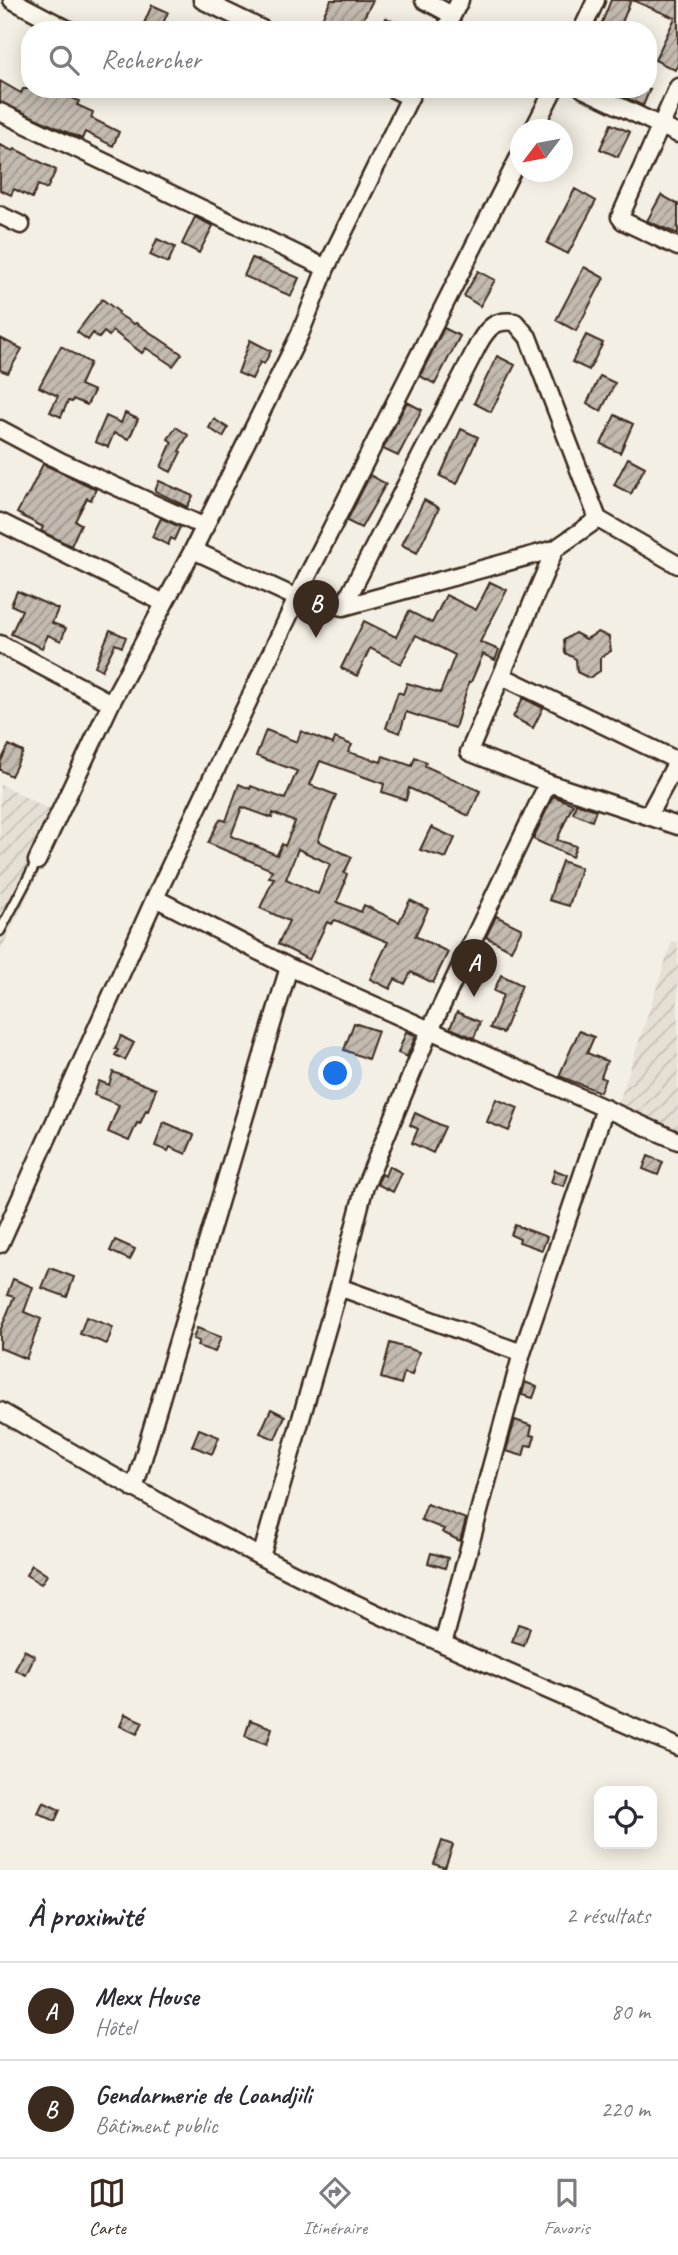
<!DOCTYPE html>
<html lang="fr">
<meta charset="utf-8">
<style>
:root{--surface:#fff;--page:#f2f2f3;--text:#2b2b33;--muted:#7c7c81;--line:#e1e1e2;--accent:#3b2a1e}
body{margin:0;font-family:Caveat,sans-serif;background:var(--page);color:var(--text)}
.controls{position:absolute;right:21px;bottom:21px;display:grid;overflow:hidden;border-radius:14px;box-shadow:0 4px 18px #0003}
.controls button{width:63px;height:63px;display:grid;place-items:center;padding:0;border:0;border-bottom:2px solid var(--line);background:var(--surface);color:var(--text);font:35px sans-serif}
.compass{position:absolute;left:510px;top:119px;width:63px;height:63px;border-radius:50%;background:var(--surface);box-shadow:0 4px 18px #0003;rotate:238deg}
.you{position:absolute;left:336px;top:1074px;width:24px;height:24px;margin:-18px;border:5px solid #fff;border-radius:50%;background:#1a73e8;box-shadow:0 0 0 10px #1a73e833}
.badge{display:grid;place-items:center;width:46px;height:46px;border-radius:50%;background:var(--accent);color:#fff;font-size:23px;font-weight:700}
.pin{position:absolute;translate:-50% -58px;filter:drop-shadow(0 2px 4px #0008)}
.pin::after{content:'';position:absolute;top:37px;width:24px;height:21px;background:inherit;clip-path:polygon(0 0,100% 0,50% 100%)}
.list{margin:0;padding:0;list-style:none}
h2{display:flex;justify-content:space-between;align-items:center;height:91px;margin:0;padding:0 28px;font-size:30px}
h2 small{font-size:23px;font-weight:400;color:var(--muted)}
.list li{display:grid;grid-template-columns:46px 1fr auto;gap:21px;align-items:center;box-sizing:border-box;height:98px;padding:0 28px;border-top:2px solid var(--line)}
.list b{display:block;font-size:26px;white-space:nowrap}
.list p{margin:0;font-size:23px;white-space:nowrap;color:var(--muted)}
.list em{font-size:23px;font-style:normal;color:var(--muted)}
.icon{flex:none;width:38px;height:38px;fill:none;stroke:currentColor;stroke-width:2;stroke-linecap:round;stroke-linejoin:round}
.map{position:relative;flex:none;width:678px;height:1870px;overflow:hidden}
.search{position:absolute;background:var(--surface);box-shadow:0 4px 18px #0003;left:21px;right:21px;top:21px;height:77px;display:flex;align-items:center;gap:18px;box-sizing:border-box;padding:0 24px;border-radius:28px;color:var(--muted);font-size:26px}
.sheet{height:287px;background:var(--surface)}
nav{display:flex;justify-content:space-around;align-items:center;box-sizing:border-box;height:98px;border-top:2px solid var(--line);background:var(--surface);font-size:19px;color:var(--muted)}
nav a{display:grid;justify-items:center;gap:4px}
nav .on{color:var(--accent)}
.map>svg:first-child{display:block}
.industrial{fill:url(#industrial-furrows)}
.building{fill:url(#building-hatch);stroke:#3b2a1e;stroke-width:2;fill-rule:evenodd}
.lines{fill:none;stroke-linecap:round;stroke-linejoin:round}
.lane-casing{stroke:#3b2a1e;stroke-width:13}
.street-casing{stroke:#3b2a1e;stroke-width:21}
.lane{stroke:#fbf7ec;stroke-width:8}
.street{stroke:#fbf7ec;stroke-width:16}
</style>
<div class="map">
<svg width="678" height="1870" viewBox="0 0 678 1870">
<defs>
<pattern id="industrial-furrows" width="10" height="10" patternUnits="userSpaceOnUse" patternTransform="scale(1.75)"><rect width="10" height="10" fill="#e5dfd4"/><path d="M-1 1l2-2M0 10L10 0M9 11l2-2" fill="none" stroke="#c5c0b6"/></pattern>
<pattern id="building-hatch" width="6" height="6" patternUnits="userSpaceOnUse" patternTransform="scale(1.75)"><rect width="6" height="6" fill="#c3bbb0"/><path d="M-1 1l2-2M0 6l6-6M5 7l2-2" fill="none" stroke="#a0988f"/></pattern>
</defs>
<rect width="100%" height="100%" fill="#f3efe4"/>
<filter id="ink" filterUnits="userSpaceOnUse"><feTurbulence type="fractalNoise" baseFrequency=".0143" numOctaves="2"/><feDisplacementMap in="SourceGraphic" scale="14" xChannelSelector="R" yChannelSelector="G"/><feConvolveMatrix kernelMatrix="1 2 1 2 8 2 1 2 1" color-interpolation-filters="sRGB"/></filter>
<g filter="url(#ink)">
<!-- industrial -->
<path class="industrial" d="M0,784L66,818L0,951Z
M672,941L678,943V1131L618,1105Z"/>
<!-- building -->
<path class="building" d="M331,0H373L362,21L380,30H316Z
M611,0H631L619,30H599Z
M632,0H678V64L675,70L655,60L675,18Z
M152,5L168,12L160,30H141Z
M386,18L412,30H381Z
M0,81L21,93L23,89H66L63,94L79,101L77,105L93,112L91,118L119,132L113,146L85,132L82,139L0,102Z
M608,89H650L643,106Z
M611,124L630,132L618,157L600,149Z
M0,145L13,151L15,149L56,170L47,189L38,185L32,198L14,189L11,195L0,190Z
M575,189L596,201L568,254L547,243Z
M661,195L678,204V234L647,221Z
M195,217L213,226L199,253L182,244Z
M157,239L175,247L168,263L150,255Z
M252,258L299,278L291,296L244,276Z
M584,267L604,278L576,331L556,320Z
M478,271L495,280L480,306L464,296Z
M102,299L119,312L118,314L134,324L136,323L182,354L173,366L146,348L142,353L113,331L109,336L104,332L99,338L93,333L88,340L77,332Z
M444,328L460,336L435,384L420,376Z
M586,335L603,343L589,370L572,362Z
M0,338L22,349L8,373L0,370Z
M250,340L271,351L264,364L260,362L252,379L238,373Z
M61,346L90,363L80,385L94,391L87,405L73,399L72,402L68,401L61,417L50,412L58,396L39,387Z
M497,356L515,365L491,412L474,403Z
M600,376L615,383L601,411L587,403Z
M407,402L422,410L398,456L383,449Z
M125,413L138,419L129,439L114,433L108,447L95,442L106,416L121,423Z
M615,415L633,424L620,453L601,444Z
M214,419L228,428L223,437L209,428Z
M176,427L188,435L179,451L181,452L171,472L161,467L172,442L168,439Z
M461,429L478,437L457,484L440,476Z
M628,458L645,467L631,494L614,485Z
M43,464L96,489L91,500L87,498L75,521L81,524L71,546L41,531L43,527L17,513L25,498L26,499Z
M370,475L386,484L361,528L347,521Z
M159,481L193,496L187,507L155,491Z
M424,500L439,508L417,553L402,545Z
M161,518L180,527L174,540L171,538L168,545L152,537Z
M490,582L507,590L480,642L499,650L495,660L483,654L471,682H469L455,728L406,712L400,733L386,728L398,692L403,694L407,683L440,693L455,655L416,635L401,664L370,648L357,676L341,668L364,621L396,637L409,611L432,623L446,595L476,610Z
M17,591L58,609L52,623L66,628L61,641L48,635L42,648L11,634L22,610L11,605Z
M110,630L126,637L122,647L115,644L102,670L95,666Z
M598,632L609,637L611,651L600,658V671L589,678L577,672L576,659L565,653L564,640L575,633L586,639Z
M523,698L543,708L533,728L513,717Z
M266,730L297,742L301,731L333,744L335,738L352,745L348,752L381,762L383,756L412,766L415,757L426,762L425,766L480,791L469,816L409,788L406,800L382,792L384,784L320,761L310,785L336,795L318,841L352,857L344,873L347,874L344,882L345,883L337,902L361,912L364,905L399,922L410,900L428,909L415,936L448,952L433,983L411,972L405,984L395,979L390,989L370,979L388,942L335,920L331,924L327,922L309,960L278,944L289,921L260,908L274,878L269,877L272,870L208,843L220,819L226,821L239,784L250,789L251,786L285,799L297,771L256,756ZM242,807L272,818L273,813L295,822L285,846L282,844L277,855L231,836ZM298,849L330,864L318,894L286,879Z
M9,745L23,752L11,776L0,770V763Z
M553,796L573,804L557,840L576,846L572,857L533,839Z
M576,803L596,810L592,821L573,813Z
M431,827L455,838L446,858L420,850Z
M562,861L581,868L569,906L549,900Z
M496,916L522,929L511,950L486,937Z
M501,975L522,985L503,1033L490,1028L503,995L494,991Z
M457,1012L480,1022L474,1038L450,1028Z
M354,1023L378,1031L368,1059L344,1050Z
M579,1031L594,1037L587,1053L607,1061L601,1077L605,1079L600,1092L559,1076Z
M406,1032L416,1035L407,1057L398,1053Z
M121,1036L134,1043L125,1060L115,1055L118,1050L115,1049Z
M113,1072L156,1089L148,1111L146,1110L140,1124L137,1123L129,1141L108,1132L119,1105L94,1095L99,1081L109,1085Z
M496,1099L518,1108L509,1131L487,1122Z
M415,1113L445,1127L433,1153L412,1143L418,1129L410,1125Z
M164,1122L194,1135L186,1154L170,1147L168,1151L155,1146Z
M648,1156L663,1162L658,1175L643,1169Z
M389,1166L402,1173L393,1192L377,1184L382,1174L385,1176Z
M555,1170L568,1175L564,1186L551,1182Z
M515,1225L547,1237L542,1250L519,1242L520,1239L511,1235Z
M115,1240L135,1249L130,1260L110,1251Z
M50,1268L74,1277L67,1297L42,1288Z
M13,1279L33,1287L24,1312L41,1319L26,1359L0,1348V1331L14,1297L7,1295Z
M86,1317L113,1327L107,1344L80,1334Z
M197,1328L221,1337L215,1352L197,1346L199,1341L193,1339Z
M390,1343L419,1352L412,1375L404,1373L401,1384L381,1378Z
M525,1382L537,1387L533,1398L522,1395Z
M271,1409L285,1416L275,1439L260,1433Z
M515,1420L532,1426L530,1435L535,1436L532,1446L526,1445L523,1456L506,1451Z
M199,1429L219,1437L212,1454L192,1446Z
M427,1504L466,1519L460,1541L442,1532L444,1529L421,1520Z
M431,1553L448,1558L445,1568L428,1563Z
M32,1565L47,1575L41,1584L26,1575Z
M518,1624L530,1628L524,1646L512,1642Z
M24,1650L35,1656L26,1675L15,1670Z
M125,1714L143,1722L137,1734L120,1726Z
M250,1720L272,1728L267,1744L245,1736Z
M43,1802L60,1810L55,1821L38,1813Z
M442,1841L453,1845L445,1868L434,1864Z"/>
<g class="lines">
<!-- lane casing -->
<g class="lane-casing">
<path id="lane" d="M0,931L37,861"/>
</g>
<!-- street casing -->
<g class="street-casing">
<path id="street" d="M12,0L69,30
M202,0L264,30
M424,0L452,15
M445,30L460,0
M582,30L596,0
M678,87L620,217L623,221L678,247
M393,89L410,97
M583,89L678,134
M0,112L326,268
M533,130L554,89
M0,215L21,225
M0,429L60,461L205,527
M0,522L164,603
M555,549L469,752L548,783L678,826
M193,550L297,598L343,607L555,549L598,519
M343,607L479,343C488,327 496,319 515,322L528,337L598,519L678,565
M0,644L111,703
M502,676L678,761
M648,816L678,760
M37,861L111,703L193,550L300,334L326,268L414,89
M155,898L289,967L678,1141
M0,1244L155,898L309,573L520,155
M339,1287L522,1353
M0,1411C86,1461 171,1510 259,1556C395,1626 538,1685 678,1747
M134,1489L289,967
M261,1557L339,1287L364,1189L430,1030L548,783
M443,1644L522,1353L605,1108"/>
</g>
<!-- lane -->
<use href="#lane" class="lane"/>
<!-- street -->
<use href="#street" class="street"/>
</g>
</g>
</svg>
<div class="controls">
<button><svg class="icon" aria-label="locate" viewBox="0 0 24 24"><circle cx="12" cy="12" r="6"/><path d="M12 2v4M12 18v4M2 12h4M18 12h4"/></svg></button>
</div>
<svg class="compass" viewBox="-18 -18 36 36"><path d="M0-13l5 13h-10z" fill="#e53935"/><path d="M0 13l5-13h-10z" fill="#7c7c81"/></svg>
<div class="you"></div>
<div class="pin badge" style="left:474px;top:997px">A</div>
<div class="pin badge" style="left:316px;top:638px">B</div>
<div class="search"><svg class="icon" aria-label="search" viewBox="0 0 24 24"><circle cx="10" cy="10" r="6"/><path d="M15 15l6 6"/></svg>Rechercher</div>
</div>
<section class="sheet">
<h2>À proximité<small>2 résultats</small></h2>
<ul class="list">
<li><span class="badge">A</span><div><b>Mexx House</b><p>Hôtel</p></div><em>80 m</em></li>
<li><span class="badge">B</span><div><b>Gendarmerie de Loandjili</b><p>Bâtiment public</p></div><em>220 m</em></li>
</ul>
</section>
<nav>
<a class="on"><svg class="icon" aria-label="map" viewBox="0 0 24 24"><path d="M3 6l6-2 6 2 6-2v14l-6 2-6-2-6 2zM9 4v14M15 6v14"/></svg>Carte</a>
<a><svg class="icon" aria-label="directions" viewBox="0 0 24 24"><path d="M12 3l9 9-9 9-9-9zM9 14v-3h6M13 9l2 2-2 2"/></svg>Itinéraire</a>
<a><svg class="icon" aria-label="saved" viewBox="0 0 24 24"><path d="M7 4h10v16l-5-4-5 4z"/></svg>Favoris</a>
</nav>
